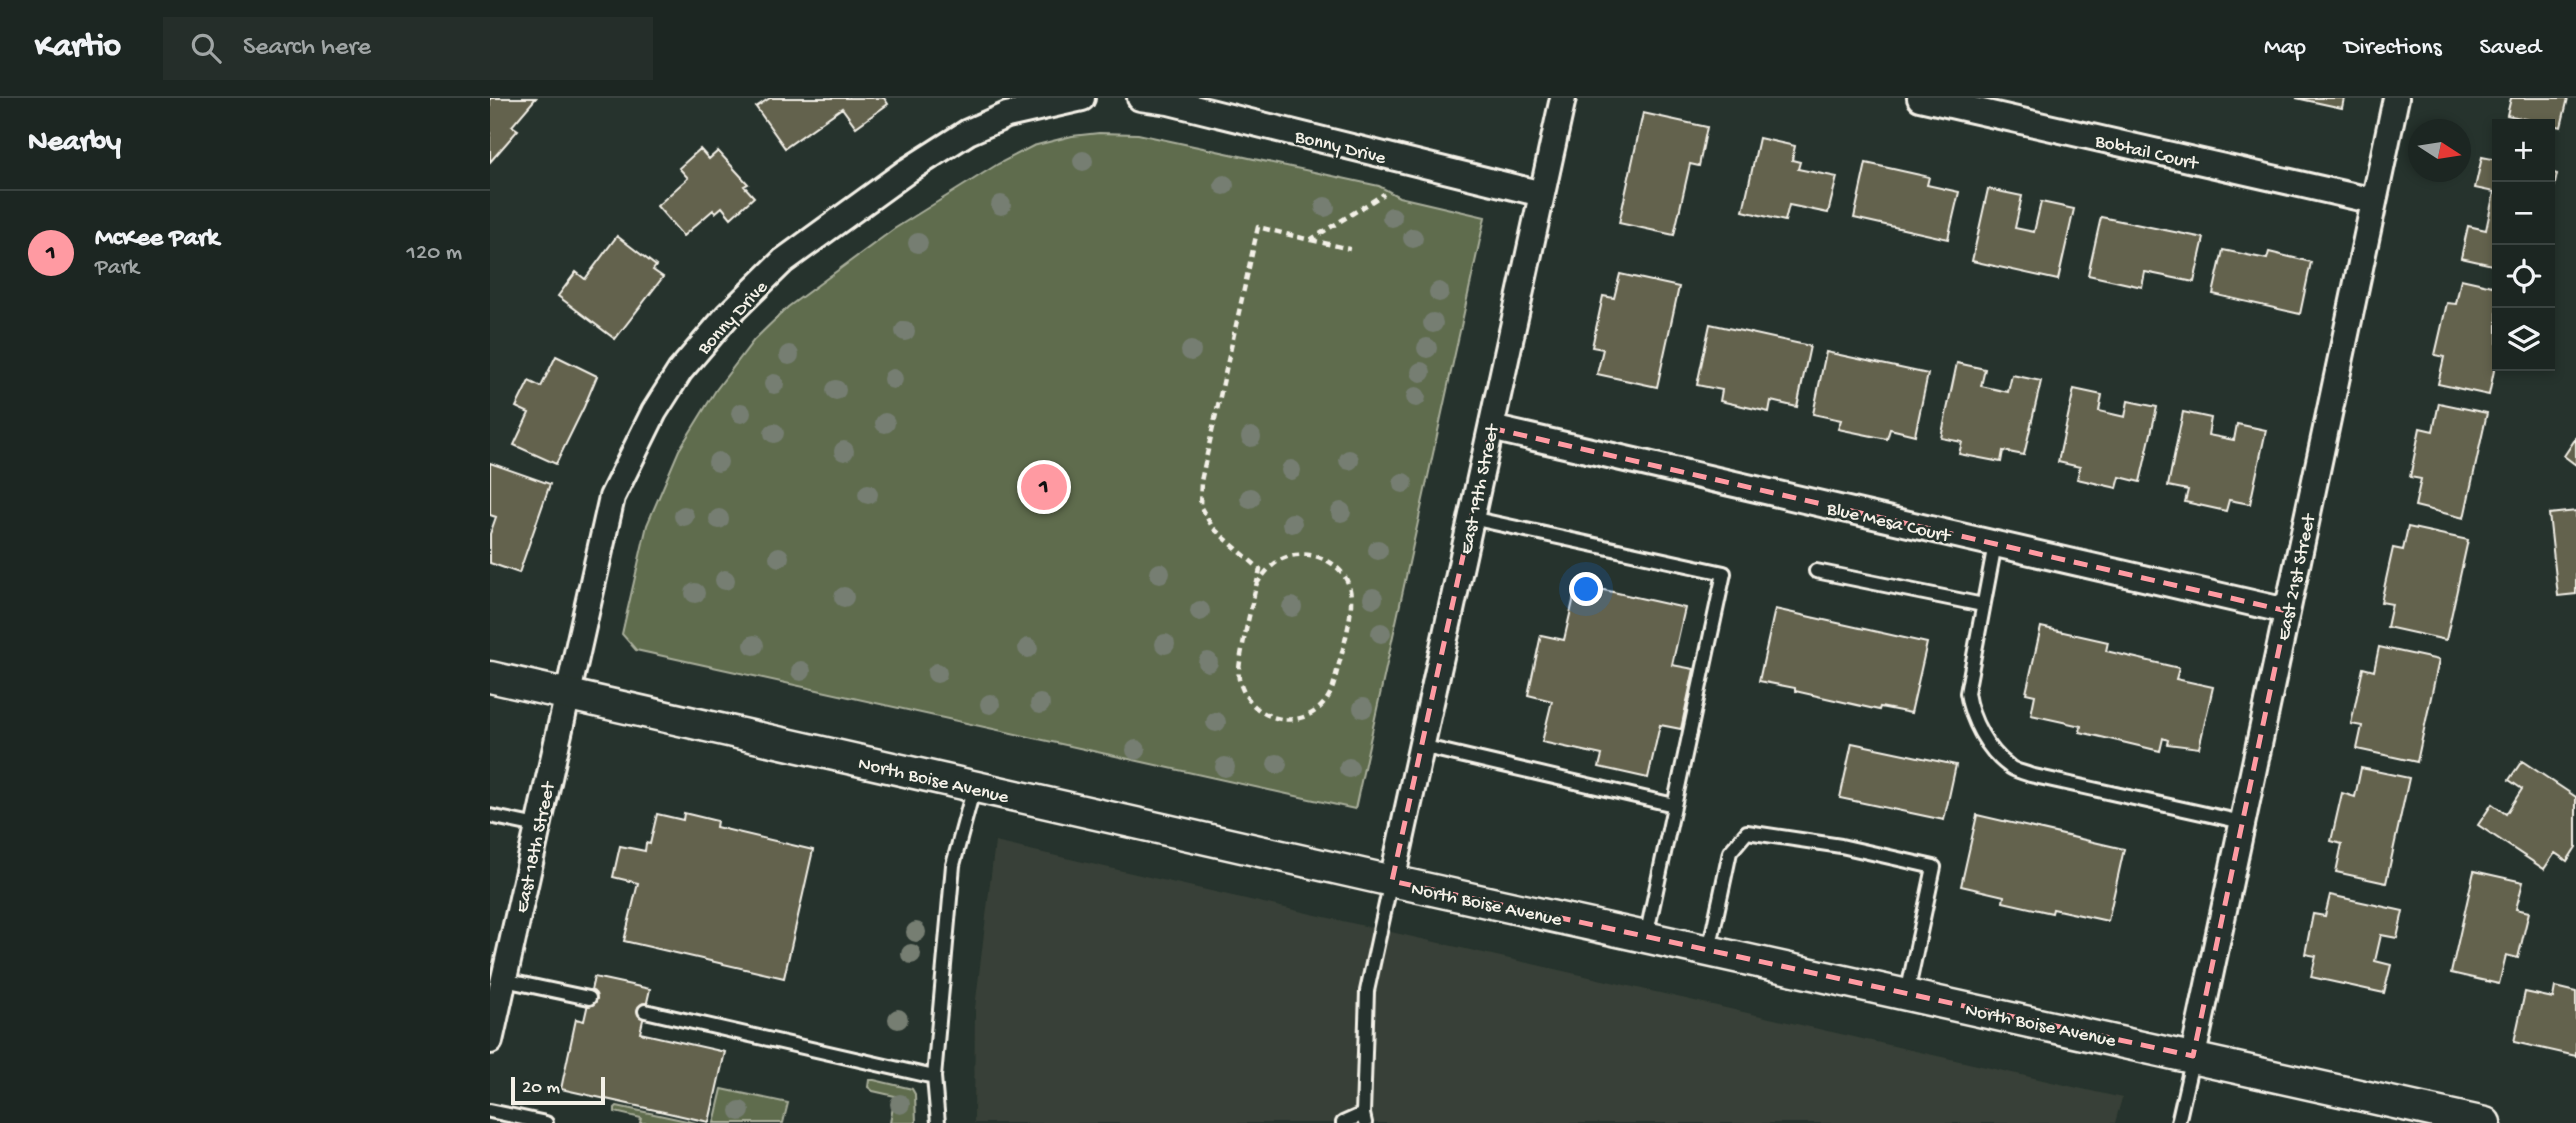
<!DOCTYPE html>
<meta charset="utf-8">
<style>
:root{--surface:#1c2622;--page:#252e2a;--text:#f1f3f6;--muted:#a0a5a5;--line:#3a4340;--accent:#ff9aa2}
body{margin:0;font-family:"Gochi Hand",sans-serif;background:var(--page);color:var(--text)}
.controls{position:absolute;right:21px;top:21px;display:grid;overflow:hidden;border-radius:0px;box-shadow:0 4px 10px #0003}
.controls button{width:63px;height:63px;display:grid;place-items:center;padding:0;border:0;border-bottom:2px solid var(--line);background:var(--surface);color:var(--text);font:35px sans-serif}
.compass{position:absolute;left:1918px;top:21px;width:63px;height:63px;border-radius:50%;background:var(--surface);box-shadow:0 4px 10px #0003;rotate:102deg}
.scale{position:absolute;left:21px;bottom:18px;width:94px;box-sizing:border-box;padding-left:7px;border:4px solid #f4f1e8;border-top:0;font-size:19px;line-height:24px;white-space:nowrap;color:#f4f1e8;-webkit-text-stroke:5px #26332d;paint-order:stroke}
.you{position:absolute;left:1097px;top:492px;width:24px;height:24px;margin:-18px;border:5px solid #fff;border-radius:50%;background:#1a73e8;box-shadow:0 0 0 10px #1a73e833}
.badge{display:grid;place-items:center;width:46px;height:46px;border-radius:50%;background:var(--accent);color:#111;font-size:23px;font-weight:700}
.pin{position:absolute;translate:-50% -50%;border:4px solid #fff;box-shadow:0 2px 7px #0006}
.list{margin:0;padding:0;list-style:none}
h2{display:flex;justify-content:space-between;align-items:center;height:91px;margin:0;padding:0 28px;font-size:30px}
h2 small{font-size:23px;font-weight:400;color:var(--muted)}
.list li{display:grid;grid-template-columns:46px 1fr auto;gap:21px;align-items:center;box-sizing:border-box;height:126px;padding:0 28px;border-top:2px solid var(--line)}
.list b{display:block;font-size:26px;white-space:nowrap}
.list p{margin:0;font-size:23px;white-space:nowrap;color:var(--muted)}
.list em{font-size:23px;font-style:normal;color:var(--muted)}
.icon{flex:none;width:38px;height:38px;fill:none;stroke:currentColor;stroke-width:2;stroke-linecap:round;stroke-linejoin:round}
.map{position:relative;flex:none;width:2086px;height:1025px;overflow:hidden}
header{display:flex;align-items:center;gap:42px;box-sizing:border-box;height:98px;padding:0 35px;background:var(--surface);border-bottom:2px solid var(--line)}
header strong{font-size:33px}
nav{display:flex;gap:38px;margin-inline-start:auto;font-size:24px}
.search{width:490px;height:63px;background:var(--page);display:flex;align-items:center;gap:18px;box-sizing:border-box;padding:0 24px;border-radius:0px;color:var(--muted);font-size:26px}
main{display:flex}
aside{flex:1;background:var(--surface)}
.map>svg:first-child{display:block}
.built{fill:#384137}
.green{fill:#5e6c4e;stroke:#a9ae9b;stroke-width:2}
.building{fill:#63624e;stroke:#f4f1e8;stroke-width:2}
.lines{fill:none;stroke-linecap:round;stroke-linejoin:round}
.service-casing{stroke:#f4f1e8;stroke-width:18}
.minor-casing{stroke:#f4f1e8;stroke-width:30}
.tertiary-casing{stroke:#f4f1e8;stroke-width:35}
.path{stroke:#f4f1e8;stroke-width:4.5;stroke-dasharray:7 5;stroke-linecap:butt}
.service{stroke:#26332d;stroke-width:12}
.minor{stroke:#26332d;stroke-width:24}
.tertiary{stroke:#26332d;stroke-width:30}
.tree{fill:#767e72}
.marked{fill:none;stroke:#ff9aa2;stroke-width:5;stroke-dasharray:14 9;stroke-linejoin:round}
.labels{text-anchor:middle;stroke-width:5;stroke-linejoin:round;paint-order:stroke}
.street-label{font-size:19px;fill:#f4f1e8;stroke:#26332d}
</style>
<header>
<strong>Kartio</strong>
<div class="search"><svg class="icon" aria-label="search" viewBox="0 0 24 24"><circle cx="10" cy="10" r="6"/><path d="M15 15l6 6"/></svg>Search here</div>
<nav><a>Map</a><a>Directions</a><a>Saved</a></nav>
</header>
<main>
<aside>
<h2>Nearby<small></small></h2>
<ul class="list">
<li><span class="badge">1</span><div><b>McKee Park</b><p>Park</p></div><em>120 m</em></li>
</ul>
</aside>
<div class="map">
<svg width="2086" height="1025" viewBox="0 0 2086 1025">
<rect width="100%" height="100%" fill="#26332d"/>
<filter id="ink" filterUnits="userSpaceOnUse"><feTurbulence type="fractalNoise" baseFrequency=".0143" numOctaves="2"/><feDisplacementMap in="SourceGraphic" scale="14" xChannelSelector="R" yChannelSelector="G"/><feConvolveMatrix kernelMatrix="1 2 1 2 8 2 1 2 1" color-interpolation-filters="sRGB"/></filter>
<g filter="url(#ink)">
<!-- built -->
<path class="built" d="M505,744L1632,1000L1625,1025H484L485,910Z"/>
<!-- green -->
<path class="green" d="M609,35L648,36L889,88L909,99L995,119L865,711L146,552L132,536L157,427L189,352L226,292L264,242L298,209L404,131L508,66L543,48L582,38Z
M379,982H384L422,991L425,996L426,1025H400L405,998L383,993L378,989Z
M232,991L298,1005L293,1025H224Z
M127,1008L206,1025H150L151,1020L125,1014V1010Z"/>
<!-- building -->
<path class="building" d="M0,0H46L22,28L28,32L0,64Z
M280,0H394L398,6L366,29L352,10L295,50L266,9Z
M1806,0H1854L1852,10Z
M2021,0H2078L2071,29L2017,17Z
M1153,15L1217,29L1209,68L1200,66L1184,137L1129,125Z
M1269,40L1305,48L1302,62L1310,64L1308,71L1347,79L1338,115L1299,107L1295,123L1253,113Z
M210,51L219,61L228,53L258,86L254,88L264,99L241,120L232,109L225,115L223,112L193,138L167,108L198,80L189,70Z
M1992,59L2007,62V168L1971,160L1978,128L1996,132L2004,94L1985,90Z
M1376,65L1439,79L1437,87L1469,94L1458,141L1364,120Z
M2060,74L2067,76L2060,109Z
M1498,91L1532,98L1525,130L1544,134L1551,104L1584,111L1568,182L1482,163Z
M1611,119L1714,140L1704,184L1655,174L1652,189L1598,177Z
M127,138L166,168L163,172L173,179L125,241L68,198L86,174L95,181Z
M1733,152L1777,161L1779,154L1821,164L1810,216L1723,196Z
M1130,176L1189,189L1167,289L1107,276L1113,251L1102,249L1113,198L1124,200Z
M1971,181L2007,189V258L1999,297L1948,286L1954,259L1945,257L1957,205L1966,206Z
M1220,226L1320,248L1307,309L1281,303L1279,314L1230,303L1232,292L1207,287Z
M1336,254L1438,276L1425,337L1400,331L1397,341L1348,331L1351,322L1323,316Z
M66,258L107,278L94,309L66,366L24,347L39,315L26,309L39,283L51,289Z
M1467,265L1495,271L1491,288L1518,294L1522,277L1551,283L1534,357L1513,353L1511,364L1469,356L1472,344L1451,340Z
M1584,291L1612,297L1609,313L1635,319L1638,303L1667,309L1650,384L1630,379L1627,390L1587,381L1590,369L1568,364Z
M1949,305L1997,315L1974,420L1925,408L1931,381L1920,379L1930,330L1943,333Z
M1693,314L1721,320L1718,337L1744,342L1747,326L1776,332L1760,406L1739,402L1736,413L1695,404L1698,392L1678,388Z
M2086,340V367L2074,358Z
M0,365L60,386L29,475L0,465V436L6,419L0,417Z
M2086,413V496L2068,498L2059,416Z
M1918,429L1978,442L1956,542L1897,529L1902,506L1891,504L1903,450L1913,452Z
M1087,486L1195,510L1182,567L1204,571L1191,631L1170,627L1158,680L1109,669L1112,657L1052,644L1062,603L1038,597L1051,537L1074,542Z
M1285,511L1437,545L1421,615L1390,609L1389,612L1305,593V590L1269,583Z
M1551,529L1618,544L1616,553L1689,570L1686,581L1723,589L1709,650L1677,646L1678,642L1673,640L1670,653L1590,634L1591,628L1541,617L1545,597L1536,595Z
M1889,549L1949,562L1927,664L1867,651L1872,628L1861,626L1873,570L1884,573Z
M1362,645L1466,667L1454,722L1350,700Z
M2032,663L2086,699V749L2077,763L2065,755L2054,771L1988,727L2002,706L2016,716L2032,691L2019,682Z
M1871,670L1919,680L1896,785L1846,774L1852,746L1841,743L1852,695L1865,699Z
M194,715L227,723L226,729L323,752L294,880L134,843L148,785L123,779L130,748L155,753L156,745L160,746L167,716L193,722Z
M1487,717L1634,751L1618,823L1563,811L1562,815L1513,804L1514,798L1471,788Z
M1984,773L2033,784L2026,811L2039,814L2028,860L2016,857L2009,886L1961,875Z
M1840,797L1913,813L1907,840L1891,837L1885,863L1901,867L1894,895L1821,879L1826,858L1815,856L1823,816L1835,818Z
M104,879L160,891L150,935L235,954L219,1024L71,991L86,921L94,923Z
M2065,889L2086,894V958L2024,944L2035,894L2063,900Z"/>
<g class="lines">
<!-- service casing -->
<g class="service-casing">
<path id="service" d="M981,420L1234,475L1156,839
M1505,446L1477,595C1481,621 1497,652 1519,668C1524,673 1533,674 1540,677L1752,724
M1326,473L1493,507
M931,648L1184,707
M0,718L47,728
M1219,852L1240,754L1257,734L1351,748L1444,769L1417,896
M14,882L99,900
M155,913L444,979
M0,1013L56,1025
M448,1025L444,979L463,767L484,689
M853,1025L873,1016
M875,1025L873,1016L877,893L901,783
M1688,1025L1703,959"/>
</g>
<!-- minor casing -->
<g class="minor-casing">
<path id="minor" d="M650,0L679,4L1052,96
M1430,0L1884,103
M1001,330L1797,513
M902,783L1073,0
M0,943L122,399L164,314L190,273L237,218L293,163L417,73L478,34L517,17L592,0
M1703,958L1906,0"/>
</g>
<!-- tertiary casing -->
<g class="tertiary-casing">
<path id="tertiary" d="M0,579L902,783L1995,1025"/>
</g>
<!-- path -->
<path class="path" d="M821,142L860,151
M766,487C773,477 780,467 792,461C817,449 854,462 860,492C865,516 851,556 845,581C834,636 762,634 749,581C746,567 766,490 770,471L723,430L710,408L711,383L768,129L820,142L894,96"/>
<!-- service -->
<use href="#service" class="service"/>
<!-- minor -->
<use href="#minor" class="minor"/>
<!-- tertiary -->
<use href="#tertiary" class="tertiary"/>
</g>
<!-- trees -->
<g class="tree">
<circle cx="593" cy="63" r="10"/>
<circle cx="734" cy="87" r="10"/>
<circle cx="511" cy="107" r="10"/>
<circle cx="835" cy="109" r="10"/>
<circle cx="902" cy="119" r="10"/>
<circle cx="923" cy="140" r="10"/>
<circle cx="428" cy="145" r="10"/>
<circle cx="949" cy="194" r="10"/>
<circle cx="943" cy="225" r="10"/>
<circle cx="415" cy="233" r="10"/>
<circle cx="937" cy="250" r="10"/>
<circle cx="701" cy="253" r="10"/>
<circle cx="299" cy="257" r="10"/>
<circle cx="931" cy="274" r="10"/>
<circle cx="403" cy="281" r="10"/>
<circle cx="284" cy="286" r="10"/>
<circle cx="346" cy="292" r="10"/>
<circle cx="926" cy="299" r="10"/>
<circle cx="251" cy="315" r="10"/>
<circle cx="395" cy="325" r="10"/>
<circle cx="284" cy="335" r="10"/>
<circle cx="761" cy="339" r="10"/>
<circle cx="354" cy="353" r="10"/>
<circle cx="859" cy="362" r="10"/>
<circle cx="228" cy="364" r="10"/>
<circle cx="801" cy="372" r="10"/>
<circle cx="913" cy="385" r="10"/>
<circle cx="378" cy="396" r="10"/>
<circle cx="760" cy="400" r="10"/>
<circle cx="851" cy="414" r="10"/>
<circle cx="194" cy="418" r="10"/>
<circle cx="229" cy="421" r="10"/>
<circle cx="802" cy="425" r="10"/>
<circle cx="888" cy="452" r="10"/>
<circle cx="289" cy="459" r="10"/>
<circle cx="670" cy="475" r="10"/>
<circle cx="235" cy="482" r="10"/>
<circle cx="205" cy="495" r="10"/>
<circle cx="354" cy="499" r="10"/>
<circle cx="883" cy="500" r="10"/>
<circle cx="802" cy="509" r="10"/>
<circle cx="710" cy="513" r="10"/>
<circle cx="891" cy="535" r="10"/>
<circle cx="675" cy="546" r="10"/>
<circle cx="264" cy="547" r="10"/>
<circle cx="538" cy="550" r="10"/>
<circle cx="718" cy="564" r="10"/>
<circle cx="311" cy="573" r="10"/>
<circle cx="447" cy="575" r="10"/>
<circle cx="500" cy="606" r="10"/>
<circle cx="550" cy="606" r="10"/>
<circle cx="873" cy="610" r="10"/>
<circle cx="726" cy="624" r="10"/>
<circle cx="646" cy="652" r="10"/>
<circle cx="787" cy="666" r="10"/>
<circle cx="735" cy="669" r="10"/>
<circle cx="859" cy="670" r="10"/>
<circle cx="426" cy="834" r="10"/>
<circle cx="421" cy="856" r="10"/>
<circle cx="408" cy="921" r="10"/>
<circle cx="410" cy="1006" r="10"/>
<circle cx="250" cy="1013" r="10"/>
</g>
</g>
<!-- marked area -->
<path class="marked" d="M1001,330L1797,513L1703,958L902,783Z"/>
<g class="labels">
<!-- street labels -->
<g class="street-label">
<text transform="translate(851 47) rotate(14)" y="7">Bonny Drive</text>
<text transform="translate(1657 52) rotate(13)" y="7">Bobtail Court</text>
<text transform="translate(241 218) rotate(-47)" y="7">Bonny Drive</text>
<text transform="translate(987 391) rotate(-78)" y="7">East 19th Street</text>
<text transform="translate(1399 422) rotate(13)" y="7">Blue Mesa Court</text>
<text transform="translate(1804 479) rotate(-78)" y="7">East 21st Street</text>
<text transform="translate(444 680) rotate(13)" y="7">North Boise Avenue</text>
<text transform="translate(43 749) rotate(-78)" y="7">East 18th Street</text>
<text transform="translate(997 804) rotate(12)" y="7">North Boise Avenue</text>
<text transform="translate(1551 925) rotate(12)" y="7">North Boise Avenue</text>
</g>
</g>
</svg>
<div class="controls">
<button>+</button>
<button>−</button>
<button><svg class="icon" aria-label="locate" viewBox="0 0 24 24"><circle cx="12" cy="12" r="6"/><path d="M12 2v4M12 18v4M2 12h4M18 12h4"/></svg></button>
<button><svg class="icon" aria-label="layers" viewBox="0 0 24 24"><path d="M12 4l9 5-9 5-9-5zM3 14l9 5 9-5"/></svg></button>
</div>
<svg class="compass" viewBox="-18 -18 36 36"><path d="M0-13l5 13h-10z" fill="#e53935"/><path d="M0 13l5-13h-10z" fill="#a0a5a5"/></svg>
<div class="scale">20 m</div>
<div class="you"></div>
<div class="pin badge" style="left:554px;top:389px">1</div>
</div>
</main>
